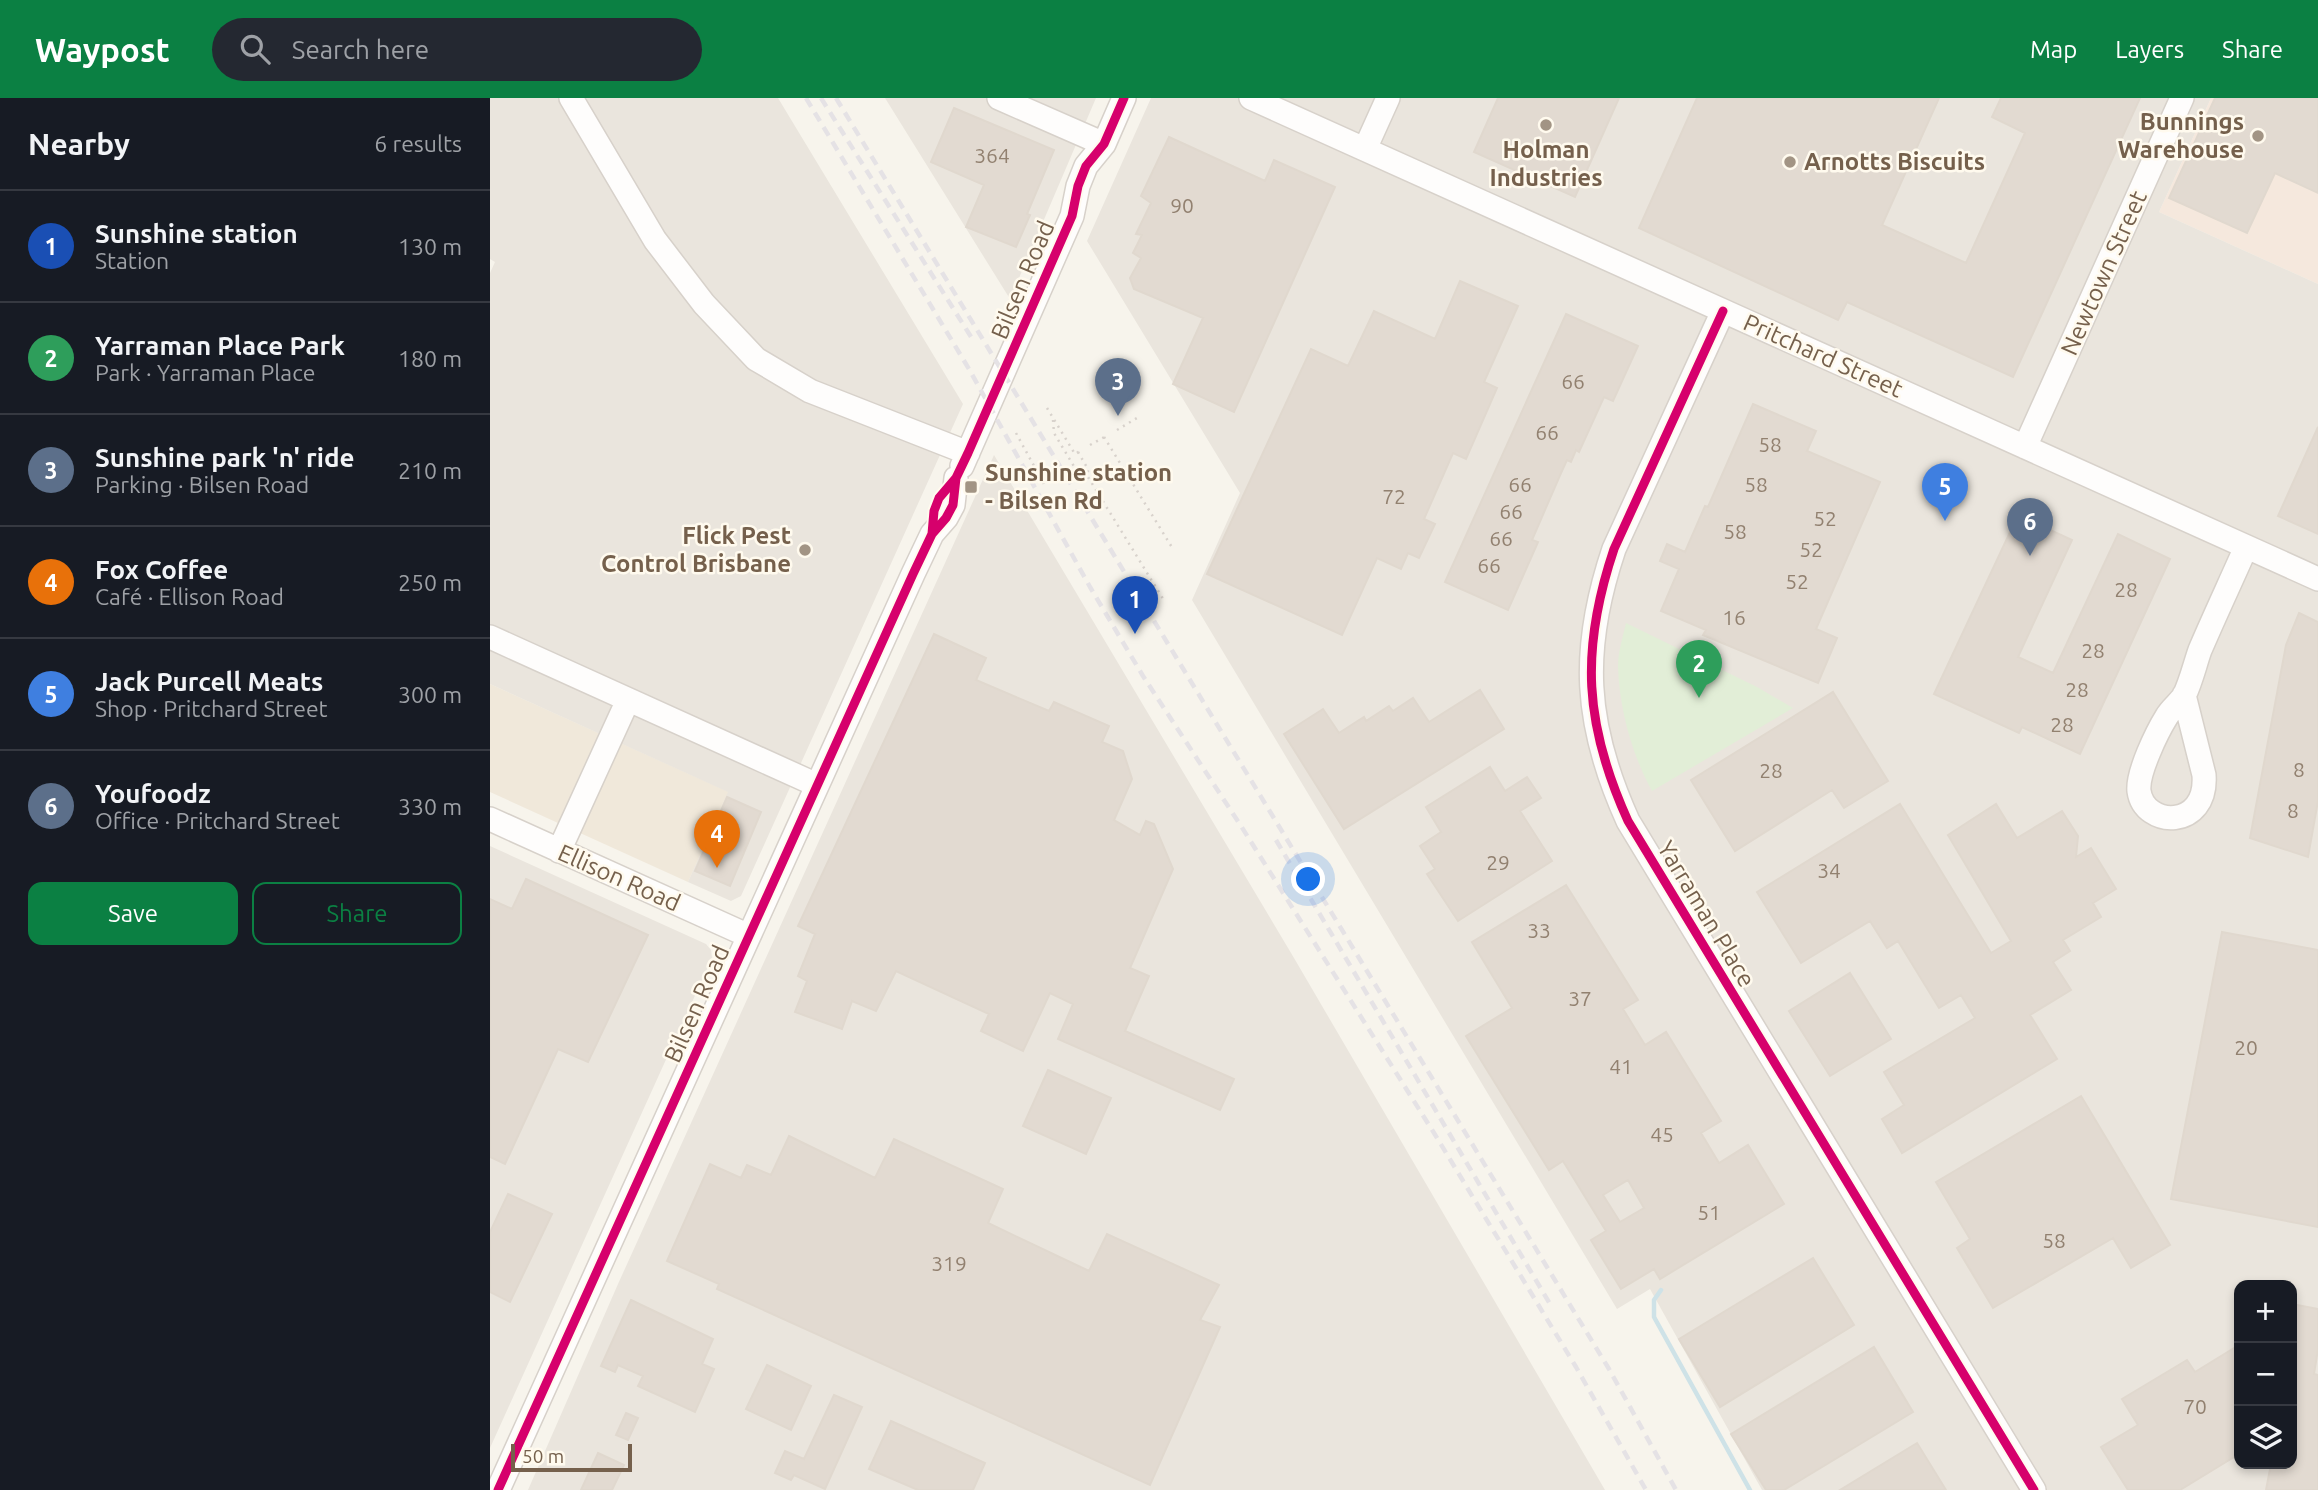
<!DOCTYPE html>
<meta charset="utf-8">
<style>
:root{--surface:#171b24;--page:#242831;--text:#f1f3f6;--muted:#9ea1a6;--line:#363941;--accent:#0b8043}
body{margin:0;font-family:Ubuntu,sans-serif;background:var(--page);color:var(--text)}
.controls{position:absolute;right:21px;bottom:21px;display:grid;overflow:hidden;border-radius:14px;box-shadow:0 4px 10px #0003}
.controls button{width:63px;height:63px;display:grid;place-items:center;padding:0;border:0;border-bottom:2px solid var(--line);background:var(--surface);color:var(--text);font:35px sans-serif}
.scale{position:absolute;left:21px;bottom:18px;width:121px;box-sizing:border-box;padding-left:7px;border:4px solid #75604c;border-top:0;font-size:19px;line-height:24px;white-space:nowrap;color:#75604c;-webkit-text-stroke:5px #fffaee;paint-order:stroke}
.you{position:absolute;left:819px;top:782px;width:24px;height:24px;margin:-18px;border:5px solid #fff;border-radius:50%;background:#1a73e8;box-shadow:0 0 0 10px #1a73e833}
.badge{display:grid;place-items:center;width:46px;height:46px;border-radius:50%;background:var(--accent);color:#fff;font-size:23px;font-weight:700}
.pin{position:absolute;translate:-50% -58px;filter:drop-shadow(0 2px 4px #0008)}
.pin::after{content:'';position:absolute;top:37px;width:24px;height:21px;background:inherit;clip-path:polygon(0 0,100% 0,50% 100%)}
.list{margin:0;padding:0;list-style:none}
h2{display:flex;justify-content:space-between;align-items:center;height:91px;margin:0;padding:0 28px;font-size:30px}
h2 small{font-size:23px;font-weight:400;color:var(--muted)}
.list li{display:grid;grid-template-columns:46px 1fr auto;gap:21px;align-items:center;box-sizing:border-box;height:112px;padding:0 28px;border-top:2px solid var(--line)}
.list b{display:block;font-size:26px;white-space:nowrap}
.list p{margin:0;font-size:23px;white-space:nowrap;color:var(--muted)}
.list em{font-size:23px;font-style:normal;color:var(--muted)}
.actions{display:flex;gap:14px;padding:21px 28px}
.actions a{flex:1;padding:16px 0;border:2px solid var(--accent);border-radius:14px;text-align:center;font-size:24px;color:var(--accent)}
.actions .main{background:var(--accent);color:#fff}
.icon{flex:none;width:38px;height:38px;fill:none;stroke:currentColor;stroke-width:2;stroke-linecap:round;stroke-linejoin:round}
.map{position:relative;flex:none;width:1828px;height:1392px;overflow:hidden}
header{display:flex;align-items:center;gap:42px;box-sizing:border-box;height:98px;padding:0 35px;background:var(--accent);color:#fff}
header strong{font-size:33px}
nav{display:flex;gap:38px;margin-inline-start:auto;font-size:24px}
.search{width:490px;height:63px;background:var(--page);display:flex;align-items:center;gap:18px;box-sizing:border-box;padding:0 24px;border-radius:38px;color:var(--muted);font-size:26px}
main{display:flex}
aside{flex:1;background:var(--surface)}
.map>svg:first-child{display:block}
.residential{fill:#f0e8da}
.commercial{fill:#f5e8dd}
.industrial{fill:#eae5dd;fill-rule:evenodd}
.green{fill:#e2eed7}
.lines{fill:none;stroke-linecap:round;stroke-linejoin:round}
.stream{stroke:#cee2e7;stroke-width:4.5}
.building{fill:#e2dad1;stroke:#e0d8ce;stroke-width:2;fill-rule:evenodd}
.minor-casing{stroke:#d7d1ca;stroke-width:26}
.path{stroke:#d8d2cc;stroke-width:2.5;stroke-dasharray:2 5;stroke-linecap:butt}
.minor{stroke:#fefdfc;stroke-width:23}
.rail{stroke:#e5e2e5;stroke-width:4.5;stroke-dasharray:10 7;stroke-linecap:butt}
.cycleway-casing{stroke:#fffaee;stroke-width:13}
.cycleway{stroke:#d6006c;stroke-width:9}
.poi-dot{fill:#a29484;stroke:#fffaee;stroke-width:2.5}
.labels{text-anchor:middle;stroke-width:5;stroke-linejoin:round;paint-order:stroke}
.number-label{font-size:21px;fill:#928170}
.poi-label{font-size:24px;font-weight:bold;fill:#75604c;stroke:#fffaee;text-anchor:end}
.street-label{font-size:24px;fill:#75604c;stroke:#fffaee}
</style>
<header>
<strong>Waypost</strong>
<div class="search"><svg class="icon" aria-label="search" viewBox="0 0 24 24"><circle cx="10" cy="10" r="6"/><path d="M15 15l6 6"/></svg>Search here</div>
<nav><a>Map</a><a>Layers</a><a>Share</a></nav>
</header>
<main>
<aside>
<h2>Nearby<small>6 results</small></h2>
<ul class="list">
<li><span class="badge" style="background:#1a4fb4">1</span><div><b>Sunshine station</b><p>Station</p></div><em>130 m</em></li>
<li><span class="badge" style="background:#2e9e5b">2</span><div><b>Yarraman Place Park</b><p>Park · Yarraman Place</p></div><em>180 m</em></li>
<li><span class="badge" style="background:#5c6f8a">3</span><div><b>Sunshine park 'n' ride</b><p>Parking · Bilsen Road</p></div><em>210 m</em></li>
<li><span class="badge" style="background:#e8710a">4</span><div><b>Fox Coffee</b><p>Café · Ellison Road</p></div><em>250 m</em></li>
<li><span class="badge" style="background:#3f7fe0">5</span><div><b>Jack Purcell Meats</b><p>Shop · Pritchard Street</p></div><em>300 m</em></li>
<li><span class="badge" style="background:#5c6f8a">6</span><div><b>Youfoodz</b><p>Office · Pritchard Street</p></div><em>330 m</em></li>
</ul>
<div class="actions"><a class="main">Save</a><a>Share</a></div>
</aside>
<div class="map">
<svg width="1828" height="1392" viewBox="0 0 1828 1392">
<rect width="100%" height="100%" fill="#f7f4ec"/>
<!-- residential -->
<path class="residential" d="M0,586L239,694L198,784L0,694Z"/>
<!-- commercial -->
<path class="commercial" d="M1721,0H1828V186L1669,114Z"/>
<!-- industrial -->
<path class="industrial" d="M0,0H288L473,306L251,798L241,803L198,784L238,694L0,586V175L5,164L0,161Z
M395,0H606L520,201Z
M661,0H1721L1669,114L1828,186V1392H1272L1160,1191L1127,1211L702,502L750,395L597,143ZM1749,1187H1802V1366H1749Z
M504,357L804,860L1115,1392H38L128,1186Z
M0,748L216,846L221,852L222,860L0,1350Z"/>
<!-- green -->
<path class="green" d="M1136,525L1267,589L1303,610L1162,693C1142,657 1129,610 1128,568C1128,554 1133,538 1136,525Z"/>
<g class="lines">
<!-- stream -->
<path class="stream" d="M1171,1192L1164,1202V1219L1260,1392"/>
</g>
<!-- building -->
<path class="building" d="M1008,0H1129L1085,99L984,54Z
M1207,0H1449L1392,127L1476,165L1535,35L1502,19L1511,0H1650L1523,279L1357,204L1348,222L1149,130Z
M1725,0H1828V95L1785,75L1757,135L1679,100Z
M464,10L564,52L537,116L540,117L526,149L476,129L494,87L441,64Z
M679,39L775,83L784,62L845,89L744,314L683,286L713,220L644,191L640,180L651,160L643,155L652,137L646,136L661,105L651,98Z
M970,183L1028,208L994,284L1007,290L976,361L963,355L934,421L945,426L929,460L918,455L911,471L887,460L852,537L717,476L821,251L858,268L884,213L945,241Z
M1076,216L1148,248L1123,303L1114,299L1089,354L1086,352L1081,364L1077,362L1071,375L1042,442L1048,444L1018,512L955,484Z
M1263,306L1326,333L1317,353L1390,384L1326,531L1347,540L1328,585L1213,537L1216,532L1171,513L1189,471L1170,463L1177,446L1195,454L1215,408L1218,409Z
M1828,329V436L1788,418Z
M1528,417L1582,442L1528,559L1563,575L1628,436L1680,461L1590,656L1532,629L1529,635L1444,596Z
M1809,515L1828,524V703L1818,759L1760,740L1796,547Z
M444,536L496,560L486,582L559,613L564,604L619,628L612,644L633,653L642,681L624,722L650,737L656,723L664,726L683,771L640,870L659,878L635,933L744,981L730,1012L568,941L583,906L560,895L533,953L491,933L499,916L406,873L386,913L362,903L352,931L305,914L317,883L308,878L325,836L308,828Z
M990,592L1014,631L854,731L794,636L833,611L849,635L874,619L876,623L899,608L903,613L923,600L939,624Z
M1343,594L1398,683L1354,710L1342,692L1245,753L1201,682Z
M1000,669L1015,693L1037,679L1051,700L1030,713L1062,763L968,823L937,776L945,771L930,748L951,734L936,709Z
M237,699L271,714L240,788L205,773Z
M1410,706L1501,855L1521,843L1458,737L1506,706L1527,740L1572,713L1588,738L1586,759L1601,750L1626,791L1603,805L1611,819L1573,842L1580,853L1563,864L1581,892L1540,917L1567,961L1412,1055L1392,1021L1414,1007L1394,974L1485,920L1471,897L1449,910L1408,843L1397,850L1380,823L1311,865L1267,794Z
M36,781L158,837L98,964L68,951L15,1066L0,1059V801L22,811Z
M1076,787L1148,902L1133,911L1155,947L1176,934L1231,1023L1211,1035L1229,1065L1258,1047L1294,1106L1170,1181L1164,1171L1131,1191L1101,1142L1116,1133L1073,1063L1059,1072L976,938L1022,910L982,844ZM1138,1082L1154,1110L1130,1124L1113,1097Z
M1732,834L1828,852V1129L1681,1101Z
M1360,875L1401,941L1340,978L1299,913Z
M558,972L621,1000L596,1056L533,1028Z
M1591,998L1680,1147L1641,1170L1623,1140L1503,1210L1467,1150L1480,1141L1446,1084Z
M299,1038L385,1080L404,1041L513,1091L498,1125L599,1173L617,1136L729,1187L710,1222L730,1229L660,1387L227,1191L229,1186L177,1163L220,1066L251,1080L257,1067L281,1077Z
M18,1096L62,1116L20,1204L0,1194V1134Z
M1323,1160L1364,1227L1230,1309L1189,1241Z
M141,1202L223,1241L212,1266L224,1271L205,1314L148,1288L153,1278L128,1267L125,1274L111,1268Z
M1802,1206L1828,1211V1251L1824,1276L1828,1277V1392H1776L1781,1366H1802Z
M1749,1247V1356L1690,1392H1638L1611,1349L1648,1327L1632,1301L1697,1262L1705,1274Z
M1384,1249L1423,1314L1294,1392H1276L1241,1336Z
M277,1267L321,1288L301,1332L256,1311Z
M344,1297L372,1309L335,1391L304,1377L301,1382L285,1375L295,1353L314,1361Z
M136,1315L148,1320L138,1342L126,1337Z
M401,1323L495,1365L483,1392H428L379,1371Z
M1427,1345L1456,1392H1350Z
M108,1355L134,1367L122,1392H91Z"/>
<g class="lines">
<!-- minor casing -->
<g class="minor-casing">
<path id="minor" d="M81,0L165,142L214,206L266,261L320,293L478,355
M509,0L614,46
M761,0L1828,481
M875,51L898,0
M1233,213L1124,451C1090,552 1094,626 1138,723L1544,1392
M1535,349L1692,0
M472,368L582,118L588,88L596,68L614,46L634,0
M0,539L327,687
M1694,597L1714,677C1718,732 1654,730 1649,693C1647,675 1667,634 1677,618C1681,611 1689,605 1694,598C1701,584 1705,566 1710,552C1725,517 1741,483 1756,449
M0,721L259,838
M69,753L138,602
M8,1392L423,476L442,436L456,420L463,407L466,380"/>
</g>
<!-- path -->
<path class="path" d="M557,310L585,356L592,352
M563,322L564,335L585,370
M627,332L647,320
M526,335L555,388
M614,339L683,451
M600,347L618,337
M588,354L598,371V379L675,504"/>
<!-- minor -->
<use href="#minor" class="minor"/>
<!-- rail -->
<path class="rail" d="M316,0L479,271L600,489L653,578L751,728L944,1035L1086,1269L1156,1392
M331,0L483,242
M346,0L1119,1271L1186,1392
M786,742L1060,1206"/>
<!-- cycleway casing -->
<g class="cycleway-casing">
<path id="cycleway" d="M1233,213L1124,451C1090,552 1094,626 1138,723L1544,1392
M442,436L444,413L449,400L466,380L478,355L582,118L588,88L596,68L614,46L634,0
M8,1392L423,476L442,436L456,420L463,407L466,380"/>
</g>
<!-- cycleway -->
<use href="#cycleway" class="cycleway"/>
</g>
<!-- markers -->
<g class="poi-dot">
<circle cx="1056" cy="27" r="7"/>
<circle cx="1768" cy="38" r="7"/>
<circle cx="1300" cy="64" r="7"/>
<rect x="474" y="382" width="14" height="14" rx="3.5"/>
<circle cx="315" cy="452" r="7"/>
</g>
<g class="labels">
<!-- number labels -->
<g class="number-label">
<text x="502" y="65">364</text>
<text x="692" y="115">90</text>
<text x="1083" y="291">66</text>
<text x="1057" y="342">66</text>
<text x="1280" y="354">58</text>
<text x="1030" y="394">66</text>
<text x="1266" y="394">58</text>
<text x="904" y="406">72</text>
<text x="1021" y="421">66</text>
<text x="1335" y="428">52</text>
<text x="1245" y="441">58</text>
<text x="1011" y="448">66</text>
<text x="1321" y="459">52</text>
<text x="999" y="475">66</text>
<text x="1307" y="491">52</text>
<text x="1636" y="499">28</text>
<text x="1244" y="527">16</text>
<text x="1603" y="560">28</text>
<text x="1587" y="599">28</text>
<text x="1572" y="634">28</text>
<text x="1809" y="679">8</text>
<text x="1281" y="680">28</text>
<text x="1803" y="720">8</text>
<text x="1008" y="772">29</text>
<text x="1339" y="780">34</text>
<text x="1049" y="840">33</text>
<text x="1090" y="908">37</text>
<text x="1756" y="957">20</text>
<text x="1131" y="976">41</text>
<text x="1172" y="1044">45</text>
<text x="1219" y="1122">51</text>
<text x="1564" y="1150">58</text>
<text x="459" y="1173">319</text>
<text x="1705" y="1316">70</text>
</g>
<!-- poi labels -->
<g class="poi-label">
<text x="1754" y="32">Bunnings<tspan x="1754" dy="28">Warehouse</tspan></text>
<text x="1056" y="60" text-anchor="middle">Holman<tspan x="1056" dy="28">Industries</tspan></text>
<text x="1314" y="72" text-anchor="start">Arnotts Biscuits</text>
<text x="495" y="383" text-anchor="start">Sunshine station<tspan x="495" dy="28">- Bilsen Rd</tspan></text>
<text x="301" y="446">Flick Pest<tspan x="301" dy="28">Control Brisbane</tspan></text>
</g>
<!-- street labels -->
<g class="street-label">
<text transform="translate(1614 175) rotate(-66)" y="8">Newtown Street</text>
<text transform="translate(533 182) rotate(-67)" y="8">Bilsen Road</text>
<text transform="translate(1333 258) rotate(24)" y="8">Pritchard Street</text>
<text transform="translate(129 780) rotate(24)" y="8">Ellison Road</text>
<text transform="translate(1216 816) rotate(59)" y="8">Yarraman Place</text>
<text transform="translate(207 906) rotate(-66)" y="8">Bilsen Road</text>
</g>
</g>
</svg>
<div class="controls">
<button>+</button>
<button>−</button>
<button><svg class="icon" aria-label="layers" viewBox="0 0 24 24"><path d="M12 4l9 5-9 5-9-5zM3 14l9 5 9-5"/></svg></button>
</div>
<div class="scale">50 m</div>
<div class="you"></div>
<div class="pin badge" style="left:645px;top:536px;background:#1a4fb4">1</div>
<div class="pin badge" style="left:1209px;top:600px;background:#2e9e5b">2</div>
<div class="pin badge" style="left:628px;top:318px;background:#5c6f8a">3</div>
<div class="pin badge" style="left:227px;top:770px;background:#e8710a">4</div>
<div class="pin badge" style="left:1455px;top:423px;background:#3f7fe0">5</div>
<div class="pin badge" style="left:1540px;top:458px;background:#5c6f8a">6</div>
</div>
</main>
